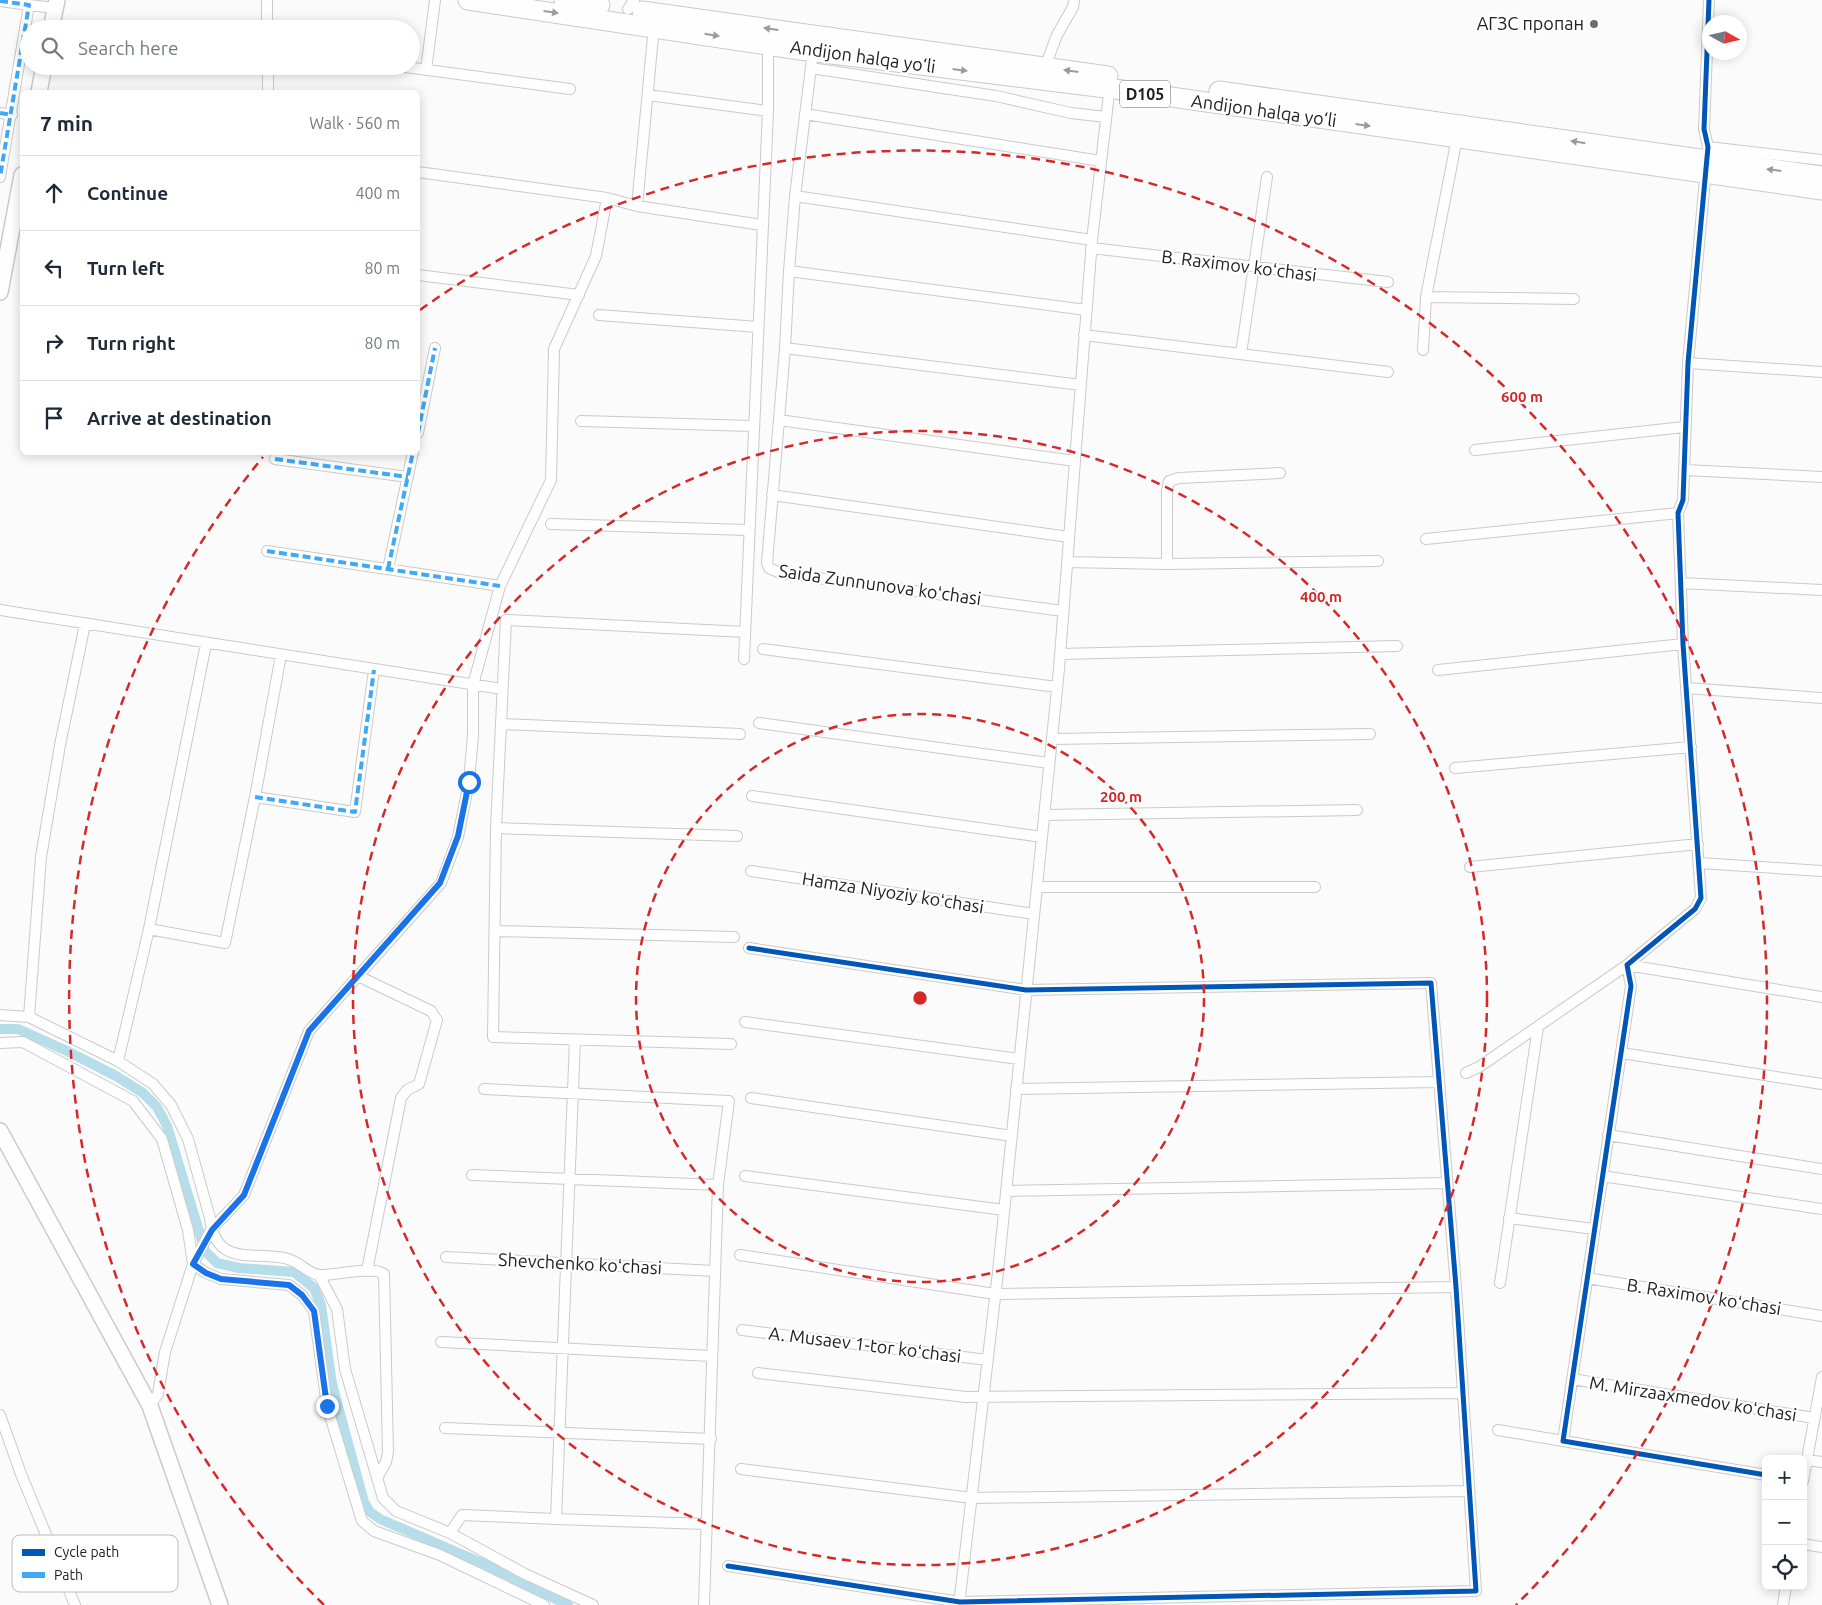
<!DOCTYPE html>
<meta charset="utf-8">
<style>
:root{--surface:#fff;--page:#f6f6f7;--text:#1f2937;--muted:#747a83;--line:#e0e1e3}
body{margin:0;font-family:Ubuntu,sans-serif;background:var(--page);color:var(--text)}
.controls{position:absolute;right:15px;bottom:15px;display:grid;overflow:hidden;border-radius:8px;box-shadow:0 2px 12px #0003}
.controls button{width:45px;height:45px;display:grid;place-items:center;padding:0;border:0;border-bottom:1px solid var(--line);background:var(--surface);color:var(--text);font:25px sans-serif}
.compass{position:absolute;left:1702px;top:15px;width:45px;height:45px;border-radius:50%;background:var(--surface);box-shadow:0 2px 12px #0003;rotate:98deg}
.stop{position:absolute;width:15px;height:15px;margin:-11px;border:4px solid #1a73e8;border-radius:50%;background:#fff}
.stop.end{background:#1a73e8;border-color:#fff;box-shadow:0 1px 5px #0008}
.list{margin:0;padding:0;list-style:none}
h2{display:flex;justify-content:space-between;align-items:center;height:65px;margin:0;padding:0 20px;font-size:21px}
h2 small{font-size:16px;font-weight:400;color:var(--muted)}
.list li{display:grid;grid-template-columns:32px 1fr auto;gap:15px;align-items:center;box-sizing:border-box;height:75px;padding:0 20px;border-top:1px solid var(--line)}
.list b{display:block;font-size:19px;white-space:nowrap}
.list em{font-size:16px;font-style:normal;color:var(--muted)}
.icon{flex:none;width:28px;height:28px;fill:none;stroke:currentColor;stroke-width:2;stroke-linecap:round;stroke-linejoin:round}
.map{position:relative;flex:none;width:1822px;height:1605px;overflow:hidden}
.search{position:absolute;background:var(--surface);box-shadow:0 2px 12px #0003;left:20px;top:20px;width:400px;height:55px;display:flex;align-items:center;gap:12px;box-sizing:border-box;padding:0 18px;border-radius:28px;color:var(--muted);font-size:19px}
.panel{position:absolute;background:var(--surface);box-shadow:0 2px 12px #0003;left:20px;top:90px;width:400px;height:365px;border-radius:8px}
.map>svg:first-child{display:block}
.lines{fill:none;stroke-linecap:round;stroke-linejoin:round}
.canal{stroke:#b6deea;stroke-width:10}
.street-casing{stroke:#cacaca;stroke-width:12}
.secondary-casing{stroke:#cacaca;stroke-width:18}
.highway-casing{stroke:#cacaca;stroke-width:21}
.street{stroke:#fefeff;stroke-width:10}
.secondary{stroke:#fefeff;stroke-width:15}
.highway{stroke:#fefeff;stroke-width:19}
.quiet{stroke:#3fa9f5;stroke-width:4;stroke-dasharray:8 4;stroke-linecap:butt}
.cycleway-casing{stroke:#fff;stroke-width:8}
.cycleway{stroke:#0057b8;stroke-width:5}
.oneway{fill:#9a9b9b}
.route{stroke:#1a73e8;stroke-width:6}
.ring{fill:none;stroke:#d62828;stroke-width:2.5;stroke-dasharray:9 6}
.poi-dot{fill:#6d6d6e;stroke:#fff;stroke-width:2}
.labels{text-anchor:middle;stroke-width:4.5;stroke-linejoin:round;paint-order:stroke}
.shield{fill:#fff;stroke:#636464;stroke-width:1}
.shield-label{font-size:16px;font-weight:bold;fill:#202121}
.poi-label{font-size:18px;fill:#202121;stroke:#fff;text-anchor:end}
.street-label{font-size:18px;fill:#202121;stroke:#fff}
.key{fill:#fff;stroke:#bcbcbc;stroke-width:1}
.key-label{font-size:14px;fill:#202121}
.centre{fill:#d62828;stroke:#fff;stroke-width:2.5}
.ring-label{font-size:15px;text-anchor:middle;font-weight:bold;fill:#d62828;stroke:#fff;stroke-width:4.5;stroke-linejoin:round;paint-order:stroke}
</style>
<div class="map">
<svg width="1822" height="1605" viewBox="0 0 1822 1605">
<rect width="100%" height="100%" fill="#fbfbfc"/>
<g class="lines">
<!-- canal -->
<path class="canal" d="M0,1029H18L67,1051L116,1076L143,1093L157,1107L167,1126L205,1251L217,1263L239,1268L294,1272L314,1288L321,1305L332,1384L364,1502L370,1512L380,1519L482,1563L568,1605"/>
<!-- street casing -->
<g class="street-casing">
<path id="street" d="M267,0V29
M1709,0L1704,129L1708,147L1688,363L1683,500L1678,513L1683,644L1701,898L1695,909L1627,965L1631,986L1563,1441L1766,1475
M0,1L29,5L0,177
M29,5L55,8
M628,9L634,0
M813,51L795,196L789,271L1086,310
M268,66V92
M398,66L570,89
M1045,67L1057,35L1073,7L1074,0
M811,68L996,96L1071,113L1106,117
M426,70L435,0
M648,95L768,111
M0,113L12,115
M805,114L1101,161
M1708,147L1822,160
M418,172L607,198
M795,196L1092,240
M637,206L654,26
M1091,248L1388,282
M789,271L785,348L767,563L769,568L780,573L1063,611
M418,275L579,295
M1426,297L1574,299
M599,315L758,327
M1084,335L1388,372
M785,348L1081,385
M1423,350L1426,297L1457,138
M1241,354L1267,177
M1688,363L1822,372
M779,420L1075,461
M581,421L753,426
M418,433L435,348
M1475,450L1684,427
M275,459L408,477
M1685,470L1822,477
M772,495L1069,537
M551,524L748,530
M1426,539L1678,513
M267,551L500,586
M1067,562L1167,564L1378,561
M1167,564V491L1169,481L1179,478L1280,473
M388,569L413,452
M1681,583L1822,590
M0,610L502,689
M206,644L149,929L225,943L255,797L281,655
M763,649L1057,687
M1060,654L1397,646
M744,659L768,111V44
M1438,670L1683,644
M1687,688L1822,698
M759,723L1049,763
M501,724L496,828L493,1037L731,1044
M740,734L501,724L506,620L745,632
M1052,739L1370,734
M1455,768L1691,747
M752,796L1042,837
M255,797L355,812L374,670
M1044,815L1357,810
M496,828L737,836
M1700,863L1822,871
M1470,867L1698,844
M751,871L1034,914
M1037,887H1315
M495,931L734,937
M358,976L431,1011L437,1020L419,1084L407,1090L401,1098L367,1271
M0,1015L29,1017L118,1061L153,1084L171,1105L188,1139L210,1218C216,1269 255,1250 288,1259C300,1262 307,1273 319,1275C336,1276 371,1265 384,1274L388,1452L386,1462L377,1478
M29,1017L41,857L60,745L85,624
M745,1022L1019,1059
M575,1040L556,1519L706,1524
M0,1043L23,1042L133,1101L162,1139L188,1230L193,1264L206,1273L221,1279L289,1285L302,1295L314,1311L327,1406L362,1521L374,1531L440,1555L544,1605
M1621,1053L1822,1084
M118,1061L149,929
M1466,1073L1479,1067L1627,965L1822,997
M484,1089L729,1101L718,1185L704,1605
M1016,1089L1438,1082
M751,1098L1012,1136
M1608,1135L1822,1169
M472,1175L718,1185
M745,1176L1004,1210
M1602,1176L1822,1209
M1006,1191L1446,1183
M1509,1218L1594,1229
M740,1255L995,1294L1456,1287
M446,1257L715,1271
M319,1275L337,1309L345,1369L383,1498L396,1511L450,1533
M1587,1278L1822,1316
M1500,1283L1538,1027
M742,1330L988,1360
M441,1342L711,1356
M758,1373L966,1397L1463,1393
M1572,1379L1814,1418
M150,1406L158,1394L165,1352L193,1264L211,1230L244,1195L309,1031L441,883L458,837L469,782L473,735V685L500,586L551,480L554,349L596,256L607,198L637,206L762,225
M0,1415L21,1474L75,1605
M445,1428L711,1439
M1498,1430L1563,1441
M1807,1460L1822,1462
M741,1469L972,1498L1469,1491
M1803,1481L1822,1377
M556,1519L462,1515L450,1533L525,1574L593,1605
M1803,1544L1822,1547
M728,1566L960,1602L1476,1591L1456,1287L1431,983L1026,990L749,948
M959,1605L998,1272L1059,669L1092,240L1110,85
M1783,1605L1786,1586"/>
</g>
<!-- secondary casing -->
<g class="secondary-casing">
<path id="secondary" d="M51,29L57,0
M39,92L44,66
M0,292L22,175
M0,1131L150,1406L220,1605"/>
</g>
<!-- highway casing -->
<g class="highway-casing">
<path id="highway" d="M468,0L800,50L1122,90L1822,190
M564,0L600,5
M642,11L1108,76
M1219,91L1822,176"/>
</g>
<!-- street -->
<use href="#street" class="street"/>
<!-- secondary -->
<use href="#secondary" class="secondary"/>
<!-- highway -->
<use href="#highway" class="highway"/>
<!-- quiet -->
<path class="quiet" d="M0,1L29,5L0,177
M0,113L12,115
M418,433L435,348
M275,459L408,477
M267,551L500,586
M388,569L413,452
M255,797L355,812L374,670"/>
<!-- cycleway casing -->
<g class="cycleway-casing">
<path id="cycleway" d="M1709,0L1704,129L1708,147L1688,363L1683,500L1678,513L1683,644L1701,898L1695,909L1627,965L1631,986L1563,1441L1766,1475
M728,1566L960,1602L1476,1591L1456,1287L1431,983L1026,990L749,948"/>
</g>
<!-- cycleway -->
<use href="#cycleway" class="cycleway"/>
</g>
<!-- one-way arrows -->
<defs><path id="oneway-solid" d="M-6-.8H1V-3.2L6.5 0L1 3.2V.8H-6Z" transform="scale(1.25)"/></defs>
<g class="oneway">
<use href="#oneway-solid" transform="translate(551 12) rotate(8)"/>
<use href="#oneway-solid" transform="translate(771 29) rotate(-172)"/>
<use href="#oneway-solid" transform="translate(712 35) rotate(9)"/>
<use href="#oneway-solid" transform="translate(960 70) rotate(7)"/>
<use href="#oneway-solid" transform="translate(1071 71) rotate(-172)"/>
<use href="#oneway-solid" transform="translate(1363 125) rotate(8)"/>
<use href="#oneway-solid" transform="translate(1578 142) rotate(-171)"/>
<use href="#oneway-solid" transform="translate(1774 170) rotate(-173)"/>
</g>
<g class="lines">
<!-- route -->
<path class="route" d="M327,1406L314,1311L302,1295L289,1285L221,1279L206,1273L193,1264L212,1230L244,1195L309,1031L440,883L458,836L469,782"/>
</g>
<!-- distance rings -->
<g class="ring">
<circle cx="920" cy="998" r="284"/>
<circle cx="920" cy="998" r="567"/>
<path d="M324 1605A851 851 0 0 1 263 457M420 310A851 851 0 0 1 1516 1605"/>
</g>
<!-- markers -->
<circle class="poi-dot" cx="1594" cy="24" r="5"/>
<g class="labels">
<!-- shield labels -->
<rect class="shield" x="1120" y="80.5" width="50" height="27" rx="4"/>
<g class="shield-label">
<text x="1145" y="100">D105</text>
</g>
<!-- poi labels -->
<g class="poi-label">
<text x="1584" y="30">АГЗС пропан</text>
</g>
<!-- street labels -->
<g class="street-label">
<text transform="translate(863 57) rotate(8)" y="6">Andijon halqa yo‘li</text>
<text transform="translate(1264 111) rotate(8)" y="6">Andijon halqa yo‘li</text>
<text transform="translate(1239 266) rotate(7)" y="6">B. Raximov koʻchasi</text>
<text transform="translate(880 585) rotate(8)" y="6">Saida Zunnunova koʻchasi</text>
<text transform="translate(893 893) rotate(9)" y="6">Hamza Niyoziy koʻchasi</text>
<text transform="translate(580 1264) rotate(3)" y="6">Shevchenko koʻchasi</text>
<text transform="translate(1704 1297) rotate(9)" y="6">B. Raximov koʻchasi</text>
<text transform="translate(865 1345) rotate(7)" y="6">A. Musaev 1-tor koʻchasi</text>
<text transform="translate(1693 1399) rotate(9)" y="6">M. Mirzaaxmedov koʻchasi</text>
</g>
</g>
<!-- legend -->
<rect x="12" y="1535" width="166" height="57" rx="8" class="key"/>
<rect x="22" y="1549" width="23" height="7" fill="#0057b8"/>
<rect x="22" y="1572" width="23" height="6" fill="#3fa9f5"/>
<g class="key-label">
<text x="54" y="1557">Cycle path</text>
<text x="54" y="1580">Path</text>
</g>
<circle cx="920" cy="998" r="8" class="centre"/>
<g class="ring-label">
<text x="1522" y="402">600 m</text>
<text x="1321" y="602">400 m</text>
<text x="1121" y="802">200 m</text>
</g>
</svg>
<div class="controls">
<button>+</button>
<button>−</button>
<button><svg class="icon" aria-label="locate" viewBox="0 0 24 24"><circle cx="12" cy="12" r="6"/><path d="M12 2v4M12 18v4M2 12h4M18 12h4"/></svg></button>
</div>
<svg class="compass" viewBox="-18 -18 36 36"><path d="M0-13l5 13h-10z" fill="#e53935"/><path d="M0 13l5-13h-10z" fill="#747a83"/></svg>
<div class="stop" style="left:469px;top:782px"></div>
<div class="stop end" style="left:327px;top:1406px"></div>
<div class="search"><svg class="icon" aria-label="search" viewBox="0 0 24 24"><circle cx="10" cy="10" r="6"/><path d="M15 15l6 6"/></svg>Search here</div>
<section class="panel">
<h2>7 min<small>Walk · 560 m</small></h2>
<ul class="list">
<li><svg class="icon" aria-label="ahead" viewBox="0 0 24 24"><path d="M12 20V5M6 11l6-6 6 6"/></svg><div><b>Continue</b></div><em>400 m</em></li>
<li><svg class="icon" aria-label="left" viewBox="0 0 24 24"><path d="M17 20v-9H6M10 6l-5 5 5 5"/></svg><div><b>Turn left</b></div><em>80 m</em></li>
<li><svg class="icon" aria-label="right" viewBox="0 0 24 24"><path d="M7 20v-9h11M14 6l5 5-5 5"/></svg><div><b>Turn right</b></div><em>80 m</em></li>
<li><svg class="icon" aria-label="arrive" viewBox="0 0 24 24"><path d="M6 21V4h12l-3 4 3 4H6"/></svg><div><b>Arrive at destination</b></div></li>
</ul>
</section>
</div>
